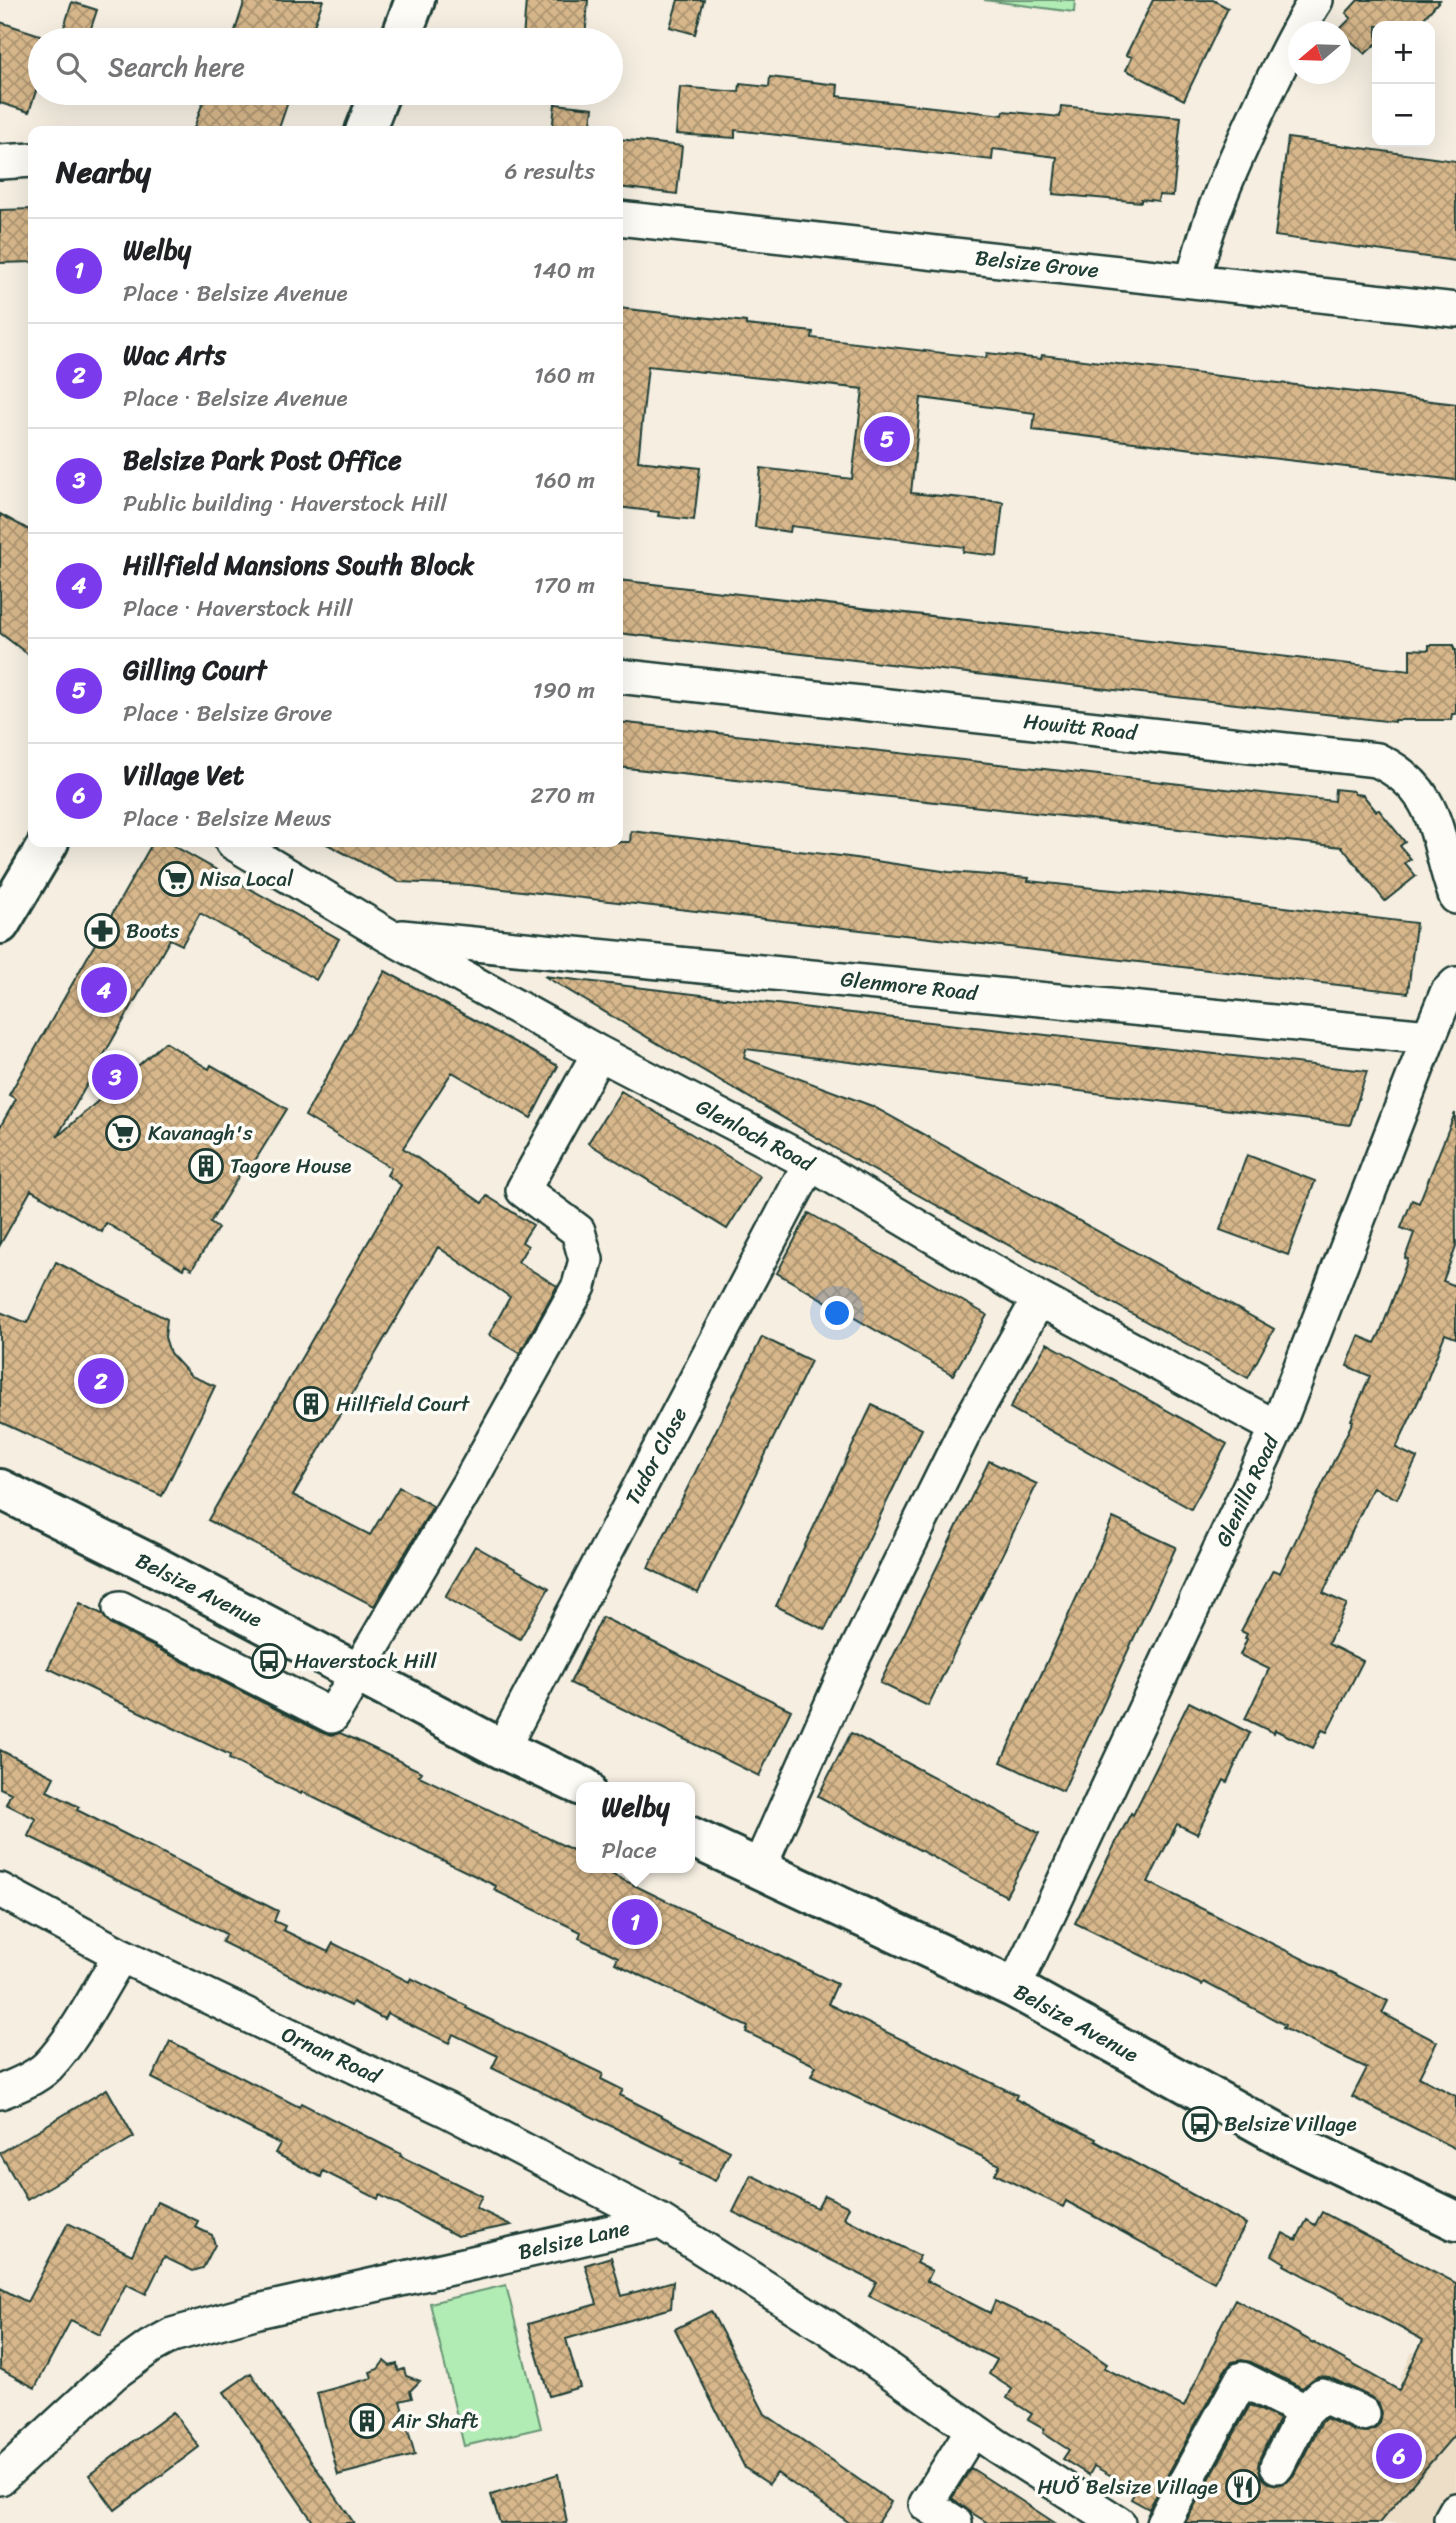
<!DOCTYPE html>
<meta charset="utf-8">
<style>
:root{--surface:#fff;--page:#f6f6f6;--text:#202124;--muted:#757577;--line:#e0e0e0;--accent:#7c3aed}
body{margin:0;font-family:Sriracha,sans-serif;background:var(--page);color:var(--text)}
.controls{position:absolute;right:21px;top:21px;display:grid;overflow:hidden;border-radius:14px;box-shadow:0 7px 28px #0002}
.controls button{width:63px;height:63px;display:grid;place-items:center;padding:0;border:0;border-bottom:2px solid var(--line);background:var(--surface);color:var(--text);font:35px sans-serif}
.compass{position:absolute;left:1288px;top:21px;width:63px;height:63px;border-radius:50%;background:var(--surface);box-shadow:0 7px 28px #0002;rotate:251deg}
.you{position:absolute;left:838px;top:1314px;width:24px;height:24px;margin:-18px;border:5px solid #fff;border-radius:50%;background:#1a73e8;box-shadow:0 0 0 10px #1a73e833}
.badge{display:grid;place-items:center;width:46px;height:46px;border-radius:50%;background:var(--accent);color:#fff;font-size:23px;font-weight:700}
.pin{position:absolute;translate:-50% -50%;border:4px solid #fff;box-shadow:0 2px 7px #0006}
.popup{position:absolute;left:576px;top:1782px;width:119px;height:91px;box-sizing:border-box;display:grid;place-content:center;border-radius:14px;background:var(--surface);filter:drop-shadow(0 2px 5px #0005);font-size:23px;white-space:nowrap;color:var(--muted)}
.popup b{font-size:26px;color:var(--text)}
.popup::after{content:'';position:absolute;left:50%;top:100%;margin-left:-14px;border:14px solid transparent;border-top-color:var(--surface)}
.list{margin:0;padding:0;list-style:none}
h2{display:flex;justify-content:space-between;align-items:center;height:91px;margin:0;padding:0 28px;font-size:30px}
h2 small{font-size:23px;font-weight:400;color:var(--muted)}
.list li{display:grid;grid-template-columns:46px 1fr auto;gap:21px;align-items:center;box-sizing:border-box;height:105px;padding:0 28px;border-top:2px solid var(--line)}
.list b{display:block;font-size:26px;white-space:nowrap}
.list p{margin:0;font-size:23px;white-space:nowrap;color:var(--muted)}
.list em{font-size:23px;font-style:normal;color:var(--muted)}
.icon{flex:none;width:38px;height:38px;fill:none;stroke:currentColor;stroke-width:2;stroke-linecap:round;stroke-linejoin:round}
.map{position:relative;flex:none;width:1456px;height:2523px;overflow:hidden}
.search{position:absolute;background:var(--surface);box-shadow:0 7px 28px #0002;left:28px;top:28px;width:595px;height:77px;display:flex;align-items:center;gap:18px;box-sizing:border-box;padding:0 24px;border-radius:38px;color:var(--muted);font-size:26px}
.panel{position:absolute;background:var(--surface);box-shadow:0 7px 28px #0002;left:28px;top:126px;width:595px;height:721px;border-radius:14px}
.map>svg:first-child{display:block}
.built{fill:#ecdec7}
.green{fill:#b0ecb3;stroke:#689474;stroke-width:2}
.building{fill:url(#building-cross-hatch);stroke:#1f3d34;stroke-width:2}
.lines{fill:none;stroke-linecap:round;stroke-linejoin:round}
.minor-casing{stroke:#1f3d34;stroke-width:38}
.tertiary-casing{stroke:#1f3d34;stroke-width:44}
.primary-casing{stroke:#1f3d34;stroke-width:44}
.minor{stroke:#fdfcf7;stroke-width:33}
.tertiary{stroke:#fdfcf7;stroke-width:38}
.primary{stroke:#fdfcf7;stroke-width:38}
.labels{text-anchor:middle;stroke-width:7;stroke-linejoin:round;paint-order:stroke}
.street-label{font-size:21px;fill:#1f3d34;stroke:#fdfcf7}
.poi-label{font-size:21px;fill:#1f3d34;stroke:#fdfcf7;text-anchor:start}
</style>
<div class="map">
<svg width="1456" height="2523" viewBox="0 0 1456 2523">
<defs>
<pattern id="building-cross-hatch" width="8" height="8" patternUnits="userSpaceOnUse" patternTransform="scale(1.75)"><rect width="8" height="8" fill="#d7b78b"/><path d="M0 0l8 8M0 8l8-8" fill="none" stroke="#ae9672"/></pattern>
</defs>
<rect width="100%" height="100%" fill="#f5eee1"/>
<filter id="ink" filterUnits="userSpaceOnUse"><feTurbulence type="fractalNoise" baseFrequency=".0143" numOctaves="2"/><feDisplacementMap in="SourceGraphic" scale="14" xChannelSelector="R" yChannelSelector="G"/><feConvolveMatrix kernelMatrix="1 2 1 2 8 2 1 2 1" color-interpolation-filters="sRGB"/></filter>
<g filter="url(#ink)">
<!-- built -->
<path class="built" d="M1412,2352L1456,2373V2498L1442,2523H1175L1214,2444L1304,2493L1365,2444L1405,2393L1400,2379Z"/>
<!-- green -->
<path class="green" d="M984,0H1075L1074,12Z
M506,2285L541,2428L464,2446L430,2303Z"/>
<!-- building -->
<path class="building" d="M245,0H323L309,40H232Z
M526,0H588L585,40H523Z
M678,0H704L695,34L670,27Z
M1153,0H1213L1228,8L1184,100L1126,70L1132,57L1126,55Z
M1358,0H1440L1417,26H1377V43L1365,54L1339,30L1351,18L1346,13Z
M72,2L97,10L87,40H60Z
M0,22L40,35V79L29,112L0,103Z
M770,77L838,85L837,96L1003,115L1004,111L1060,117L1061,106L1181,117L1173,196L1159,195L1158,201L1141,199V202L1053,194L1057,157L993,149L992,160L735,130V138L676,134L680,87L739,92L740,84L769,87Z
M206,93H291L278,131H193Z
M555,104L593,108L590,131H552Z
M1288,138L1456,161V261L1275,236Z
M618,139L682,146L677,194L618,187Z
M33,209V262L0,263V210Z
M618,308L746,322V325L813,332L812,338L986,358L987,353L1041,359L1042,355L1456,404V480L1033,430L1035,413L921,398L911,493L1003,502L997,556L963,552L964,547L791,526L790,532L755,527L761,468L852,479L863,389L648,366L638,461L700,468L694,520L658,516L659,512L618,507Z
M0,514L33,532V658L0,633Z
M618,580L1410,671V649L1429,650V645H1454V650H1456V714H1452L1451,720H1394V722L618,633Z
M618,722L1334,801L1335,789L1353,791L1355,794L1363,795L1376,811L1379,810L1405,842L1400,846L1411,859L1405,863L1416,876L1385,901L1342,847L618,767Z
M631,831L849,857L949,872L1029,878L1028,881L1102,889L1160,894V892L1416,923L1408,993L469,885L399,882L323,842H630Z
M153,842H167L339,939L316,980L200,913L182,945L170,939L57,1137L165,1042L209,1069L211,1065L287,1109L248,1172L243,1169L210,1223L218,1228L192,1269L185,1265L183,1269L106,1223L102,1232L31,1190L0,1245V1127L16,1099L9,1095Z
M385,971L558,1066L531,1118L452,1072L403,1148L482,1203L487,1196L533,1225L522,1242L528,1246L518,1262L557,1286L520,1353L489,1335L510,1297L438,1247L293,1495L370,1535L399,1487L433,1506L374,1606L208,1520L401,1185L387,1175L391,1168L305,1116Z
M544,976L885,1017L1367,1071L1350,1125L746,1049L744,1058L872,1106L1274,1329L1248,1378L846,1155Z
M621,1091L760,1176L727,1229L588,1143Z
M1455,1113L1456,1247L1443,1281L1456,1286V1338L1445,1334L1422,1393L1396,1448L1417,1458L1397,1499L1373,1487L1323,1593L1347,1604L1328,1644L1363,1661L1327,1732L1322,1730L1313,1748L1275,1730L1274,1733L1245,1719L1269,1669L1240,1655L1247,1639L1245,1638L1247,1634L1241,1631L1273,1570L1280,1573L1353,1421L1351,1420L1370,1376L1347,1366L1359,1336L1375,1343L1380,1333L1408,1259L1405,1258L1414,1233L1401,1228L1412,1200L1419,1203Z
M1247,1155L1315,1181L1288,1255L1220,1230Z
M809,1213L987,1315L953,1375L777,1273Z
M56,1262L167,1319L165,1337L170,1353L191,1376L215,1386L162,1496L0,1422V1312L27,1323Z
M762,1337L811,1361L698,1593L648,1568Z
M1047,1343L1227,1444L1191,1509L1010,1408Z
M872,1405L922,1429L825,1630L776,1606Z
M989,1461L1037,1484L928,1706L880,1683Z
M1113,1518L1176,1547L1063,1791L1001,1762Z
M475,1546L549,1588L520,1639L445,1597Z
M80,1603L102,1614L111,1625L323,1733L332,1735L340,1733L354,1739L422,1772L419,1776L581,1854V1868H599L837,1984L828,2004L1017,2095L1015,2099L1096,2139L1095,2141L1246,2224L1214,2282L1066,2201L1063,2207L995,2174L1000,2165L811,2076L816,2066L746,2032L748,2027L615,1963L618,1957L579,1938L581,1932L494,1890L496,1886L302,1792L301,1794L229,1759L230,1755L48,1668Z
M602,1617L791,1710L759,1776L570,1683Z
M1189,1702L1250,1733L1227,1782L1224,1780L1197,1834L1177,1824L1148,1882L1388,2001L1382,2013L1437,2042L1419,2077L1456,2096V2149L1352,2097L1367,2068L1283,2028L1285,2025L1204,1982L1202,1985L1075,1923L1131,1813L1133,1815Z
M851,1733L1039,1833L1006,1896L818,1796Z
M0,1750L54,1777L47,1791L79,1807L77,1810L278,1911L274,1921L285,1926L283,1930L328,1952L333,1943L409,1982L411,1978L467,2006L466,2008L603,2074L601,2079L623,2090L620,2095L730,2151L715,2181L681,2164L683,2161L492,2068L498,2056L453,2034L449,2043L387,2013L384,2019L353,2002L351,2006L222,1942L226,1934L28,1836L36,1819L6,1804L11,1793L0,1788Z
M170,2041L299,2107L301,2103L401,2154L400,2156L482,2196L476,2208L511,2225L457,2236L380,2195L378,2199L323,2171L321,2177L275,2153L280,2144L152,2078Z
M107,2089L134,2137L27,2200L0,2153Z
M751,2175L817,2208L824,2195L849,2207L844,2218L920,2256L916,2263L932,2271L927,2281L990,2313L995,2301L1060,2332L1107,2364L1104,2368L1184,2407L1219,2332L1218,2331L1235,2299L1399,2390L1423,2340L1284,2265L1285,2263L1272,2255L1283,2233L1296,2240L1307,2220L1315,2225L1322,2212L1456,2283V2433L1379,2523H1185L1250,2405L1279,2419L1260,2457L1258,2466L1261,2477L1269,2483L1277,2485L1287,2482L1294,2475L1321,2423L1326,2418L1355,2431L1365,2433L1375,2429L1380,2423L1382,2413L1379,2404L1371,2397L1329,2377L1318,2376L1302,2388L1251,2362L1242,2360L1232,2362L1225,2370L1149,2509L1131,2499L1136,2490L1094,2466L1089,2475L1063,2459L1069,2450L1043,2433L1045,2429L1028,2419L1032,2414L1007,2398L1012,2389L989,2374L997,2360L869,2296L876,2282L733,2212Z
M157,2202L198,2221L195,2227L212,2235L215,2245L203,2268L193,2271L164,2257L146,2294L126,2284L100,2335L71,2320L35,2388L0,2369V2288L27,2302L68,2223L132,2255Z
M611,2257L622,2296L673,2281L671,2308L566,2339L580,2387L549,2396L528,2324L597,2304L585,2265Z
M711,2311L765,2414L891,2502L877,2523H850L777,2473L769,2484L745,2468L675,2329Z
M384,2361L390,2366L397,2364L398,2371L404,2369L406,2376L420,2381L410,2391L412,2398L400,2401L415,2455L338,2475L317,2393L372,2378L370,2372L378,2369Z
M251,2373L354,2523H314L224,2392Z
M173,2412L199,2447L115,2510L89,2475Z
M971,2468L1011,2494L1055,2523H988L969,2511L952,2498Z
M558,2474L567,2523H500L491,2495Z"/>
<g class="lines">
<!-- minor casing -->
<g class="minor-casing">
<path id="minor" d="M0,162L33,160
M618,218L1456,310
M1193,281C1209,214 1234,162 1263,100C1280,66 1295,32 1316,0
M618,676L1377,760C1442,791 1434,838 1456,897
M232,842L389,936L599,1053L810,1163L1039,1299L1277,1428
M402,937L1429,1037
M120,1608L332,1716L473,1476L579,1286L586,1260L578,1231L523,1190L599,1053
M502,1749L810,1163
M759,1868L846,1672L967,1427L1039,1299
M0,1890L121,1955L447,2110L660,2221L827,2327L997,2446L1118,2523
M1014,1988L1277,1428L1429,1037L1447,993L1456,984
M0,2092C16,2086 36,2078 48,2066C76,2037 99,1989 121,1955
M1305,2411L1322,2395L1363,2414
M0,2478L114,2373L150,2347L172,2335L258,2311L660,2221
M1451,2519L1456,2510
M955,2523L926,2504L973,2429
M1163,2523L1242,2379L1305,2411L1277,2466"/>
</g>
<!-- tertiary casing -->
<g class="tertiary-casing">
<path id="tertiary" d="M0,1489L153,1565L502,1749L584,1787
M689,1836L1014,1988L1298,2145L1456,2221"/>
</g>
<!-- primary casing -->
<g class="primary-casing">
<path id="primary" d="M400,40L415,0
M365,131L380,93
M0,924L49,842"/>
</g>
<!-- minor -->
<use href="#minor" class="minor"/>
<!-- tertiary -->
<use href="#tertiary" class="tertiary"/>
<!-- primary -->
<use href="#primary" class="primary"/>
</g>
</g>
<!-- icons -->
<defs>
<g id="supermarket-ring" transform="scale(1.75)"><circle r="9.5" fill="#fdfcf7" stroke="#1f3d34" stroke-width="1.5"/><path d="M-6-5.5h2.5l.6 2H6L4.5 2H-2.5L-4.4-4H-6ZM-1.5 3.2a1.3 1.3 0 1 0 .1 0ZM3 3.2a1.3 1.3 0 1 0 .1 0Z" fill="#1f3d34"/></g>
<g id="pharmacy-ring" transform="scale(1.75)"><circle r="9.5" fill="#fdfcf7" stroke="#1f3d34" stroke-width="1.5"/><path d="M-2-6h4v4h4v4h-4v4h-4v-4h-4v-4h4Z" fill="#1f3d34"/></g>
<g id="building-ring" transform="scale(1.75)"><circle r="9.5" fill="#fdfcf7" stroke="#1f3d34" stroke-width="1.5"/><path d="M-4-6H4V6H1V3H-1V6H-4ZM-2.5-4.3h1.7v1.8h-1.7ZM.8-4.3h1.7v1.8H.8ZM-2.5-1h1.7V.8h-1.7ZM.8-1h1.7V.8H.8Z" fill="#1f3d34"/></g>
<g id="bus-ring" transform="scale(1.75)"><circle r="9.5" fill="#fdfcf7" stroke="#1f3d34" stroke-width="1.5"/><path d="M-5-6H5V4H4V6H2V4H-2V6H-4V4H-5ZM-3.5-4V0h7V-4ZM-3.5 1.2v1.5H-2V1.2ZM2 1.2v1.5H3.5V1.2Z" fill="#1f3d34"/></g>
<g id="restaurant-ring" transform="scale(1.75)"><circle r="9.5" fill="#fdfcf7" stroke="#1f3d34" stroke-width="1.5"/><path d="M-5-6h1v4h1v-4h1v4h1v-4h1v5L-1.5 .5V6h-2V.5L-5-1ZM5-6V6H3V1.5H1.5Q1.5-4 5-6Z" fill="#1f3d34"/></g>
</defs>
<g fill-rule="evenodd">
<use href="#supermarket-ring" x="176" y="879"/>
<use href="#pharmacy-ring" x="102" y="931"/>
<use href="#supermarket-ring" x="123" y="1133"/>
<use href="#building-ring" x="206" y="1166"/>
<use href="#building-ring" x="311" y="1404"/>
<use href="#bus-ring" x="269" y="1661"/>
<use href="#bus-ring" x="1200" y="2124"/>
<use href="#building-ring" x="367" y="2421"/>
<use href="#restaurant-ring" x="1243" y="2487"/>
</g>
<g class="labels">
<!-- street labels -->
<g class="street-label">
<text transform="translate(1037 264) rotate(6)" y="7">Belsize Grove</text>
<text transform="translate(1080 727) rotate(6)" y="7">Howitt Road</text>
<text transform="translate(909 986) rotate(6)" y="7">Glenmore Road</text>
<text transform="translate(755 1135) rotate(28)" y="7">Glenloch Road</text>
<text transform="translate(656 1456) rotate(-62)" y="7">Tudor Close</text>
<text transform="translate(1247 1491) rotate(-65)" y="7">Glenilla Road</text>
<text transform="translate(199 1590) rotate(27)" y="7">Belsize Avenue</text>
<text transform="translate(1076 2023) rotate(29)" y="7">Belsize Avenue</text>
<text transform="translate(331 2055) rotate(25)" y="7">Ornan Road</text>
<text transform="translate(574 2240) rotate(-13)" y="7">Belsize Lane</text>
</g>
<!-- poi labels -->
<g class="poi-label">
<text x="200" y="886">Nisa Local</text>
<text x="126" y="938">Boots</text>
<text x="148" y="1140">Kavanagh's</text>
<text x="230" y="1173">Tagore House</text>
<text x="336" y="1411">Hillfield Court</text>
<text x="294" y="1668">Haverstock Hill</text>
<text x="1224" y="2131">Belsize Village</text>
<text x="392" y="2428">Air Shaft</text>
<text x="1218" y="2494" text-anchor="end">HUŎ Belsize Village</text>
</g>
</g>
</svg>
<div class="controls">
<button>+</button>
<button>−</button>
</div>
<svg class="compass" viewBox="-18 -18 36 36"><path d="M0-13l5 13h-10z" fill="#e53935"/><path d="M0 13l5-13h-10z" fill="#757577"/></svg>
<div class="you"></div>
<div class="pin badge" style="left:635px;top:1922px">1</div>
<div class="popup"><b>Welby</b>Place</div>
<div class="pin badge" style="left:101px;top:1381px">2</div>
<div class="pin badge" style="left:115px;top:1077px">3</div>
<div class="pin badge" style="left:104px;top:990px">4</div>
<div class="pin badge" style="left:887px;top:439px">5</div>
<div class="pin badge" style="left:1399px;top:2456px">6</div>
<div class="search"><svg class="icon" aria-label="search" viewBox="0 0 24 24"><circle cx="10" cy="10" r="6"/><path d="M15 15l6 6"/></svg>Search here</div>
<section class="panel">
<h2>Nearby<small>6 results</small></h2>
<ul class="list">
<li><span class="badge">1</span><div><b>Welby</b><p>Place · Belsize Avenue</p></div><em>140 m</em></li>
<li><span class="badge">2</span><div><b>Wac Arts</b><p>Place · Belsize Avenue</p></div><em>160 m</em></li>
<li><span class="badge">3</span><div><b>Belsize Park Post Office</b><p>Public building · Haverstock Hill</p></div><em>160 m</em></li>
<li><span class="badge">4</span><div><b>Hillfield Mansions South Block</b><p>Place · Haverstock Hill</p></div><em>170 m</em></li>
<li><span class="badge">5</span><div><b>Gilling Court</b><p>Place · Belsize Grove</p></div><em>190 m</em></li>
<li><span class="badge">6</span><div><b>Village Vet</b><p>Place · Belsize Mews</p></div><em>270 m</em></li>
</ul>
</section>
</div>
